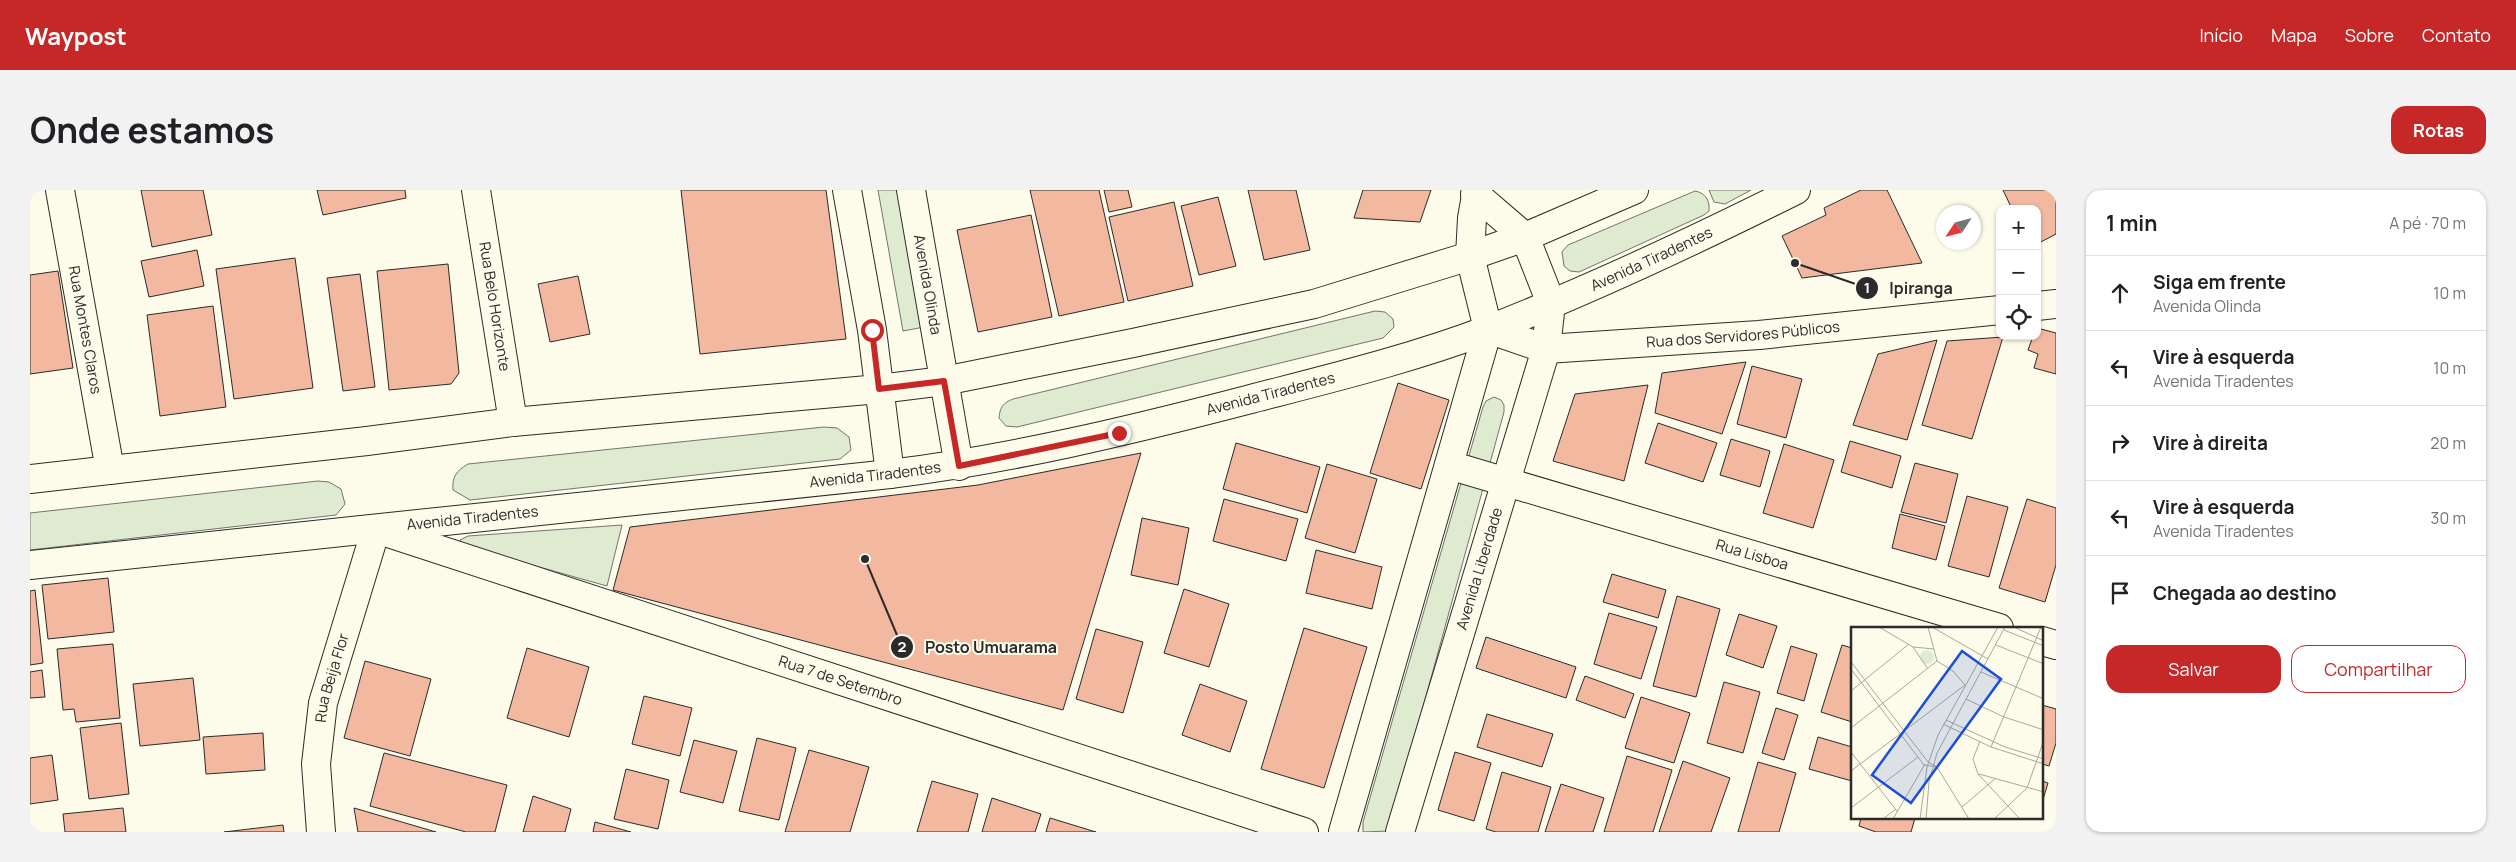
<!DOCTYPE html>
<html lang="pt">
<meta charset="utf-8">
<style>
:root{--surface:#fff;--page:#f2f2f2;--text:#202124;--muted:#757577;--line:#e0e0e0;--accent:#c62828}
body{margin:0;font-family:Manrope,sans-serif;background:var(--page);color:var(--text)}
.controls{position:absolute;right:15px;top:15px;display:grid;overflow:hidden;border-radius:10px;box-shadow:0 1px 4px #0004}
.controls button{width:45px;height:45px;display:grid;place-items:center;padding:0;border:0;border-bottom:1px solid var(--line);background:var(--surface);color:var(--text);font:25px sans-serif}
.compass{position:absolute;left:1906px;top:15px;width:45px;height:45px;border-radius:50%;background:var(--surface);box-shadow:0 1px 4px #0004;rotate:234deg}
.stop{position:absolute;width:15px;height:15px;margin:-11px;border:4px solid #c62828;border-radius:50%;background:#fff}
.stop.end{background:#c62828;border-color:#fff;box-shadow:0 1px 5px #0008}
.list{margin:0;padding:0;list-style:none}
h2{display:flex;justify-content:space-between;align-items:center;height:65px;margin:0;padding:0 20px;font-size:21px}
h2 small{font-size:16px;font-weight:400;color:var(--muted)}
.list li{display:grid;grid-template-columns:32px 1fr auto;gap:15px;align-items:center;box-sizing:border-box;height:75px;padding:0 20px;border-top:1px solid var(--line)}
.list b{display:block;font-size:19px;white-space:nowrap}
.list p{margin:0;font-size:16px;white-space:nowrap;color:var(--muted)}
.list em{font-size:16px;font-style:normal;color:var(--muted)}
.actions{display:flex;gap:10px;padding:15px 20px}
.actions a{flex:1;padding:11px 0;border:1px solid var(--accent);border-radius:15px;text-align:center;font-size:18px;color:var(--accent)}
.actions .main{background:var(--accent);color:#fff}
.icon{flex:none;width:28px;height:28px;fill:none;stroke:currentColor;stroke-width:2;stroke-linecap:round;stroke-linejoin:round}
.map{position:relative;flex:none;width:2026px;height:642px;overflow:hidden;border-radius:15px}
header{display:flex;align-items:center;gap:30px;box-sizing:border-box;height:70px;padding:0 25px;background:var(--accent);color:#fff}
header strong{font-size:24px}
nav{display:flex;gap:28px;margin-inline-start:auto;font-size:18px}
.intro{display:flex;align-items:center;justify-content:space-between;box-sizing:border-box;height:120px;padding:0 30px}
h1{margin:0;font-size:35px}
.button{padding:12px 22px;border-radius:15px;background:var(--accent);color:#fff;font-size:18px;font-weight:700}
main{display:flex;gap:30px;padding:0 30px}
aside{flex:1;background:var(--surface);border-radius:15px;box-shadow:0 1px 4px #0004}
.map>svg:first-child{display:block}
.green{fill:#deebd1;stroke:#74746e}
.building{fill:#f2b8a0;stroke:#2b2b2b}
.lines{fill:none;stroke-linecap:round;stroke-linejoin:round}
.street-casing{stroke:#2b2b2b;stroke-width:30}
.secondary-casing{stroke:#2b2b2b;stroke-width:30}
.street{stroke:#fdfbea;stroke-width:28}
.secondary{stroke:#fdfbea;stroke-width:28}
.route{stroke:#c62828;stroke-width:6}
.labels{text-anchor:middle;stroke-width:4;stroke-linejoin:round;paint-order:stroke}
.street-label{font-size:15px;fill:#2b2b2b;stroke:#fdfbea}
.inset-road{fill:none;stroke:#a9a89e;stroke-width:1}
.view{fill:#1d4ed8;fill-opacity:0.15;stroke:#1d4ed8;stroke-width:2.5}
.inset-edge{fill:none;stroke:#2b2b2b;stroke-width:2.5}
.leader{fill:none;stroke:#2b2b2b;stroke-width:2}
.callout-dot{fill:#2b2b2b;stroke:#fdfbea;stroke-width:2}
.mark-label{font-size:15px;text-anchor:middle;font-weight:bold;fill:#fff}
.callout-label{font-size:16px;text-anchor:middle;font-weight:bold;fill:#2b2b2b;stroke:#fdfbea;stroke-width:4;stroke-linejoin:round;paint-order:stroke}
</style>
<header>
<strong>Waypost</strong>
<nav><a>Início</a><a>Mapa</a><a>Sobre</a><a>Contato</a></nav>
</header>
<div class="intro"><h1>Onde estamos</h1><a class="button">Rotas</a></div>
<main>
<div class="map">
<svg width="2026" height="642" viewBox="0 0 2026 642">
<rect width="100%" height="100%" fill="#fdfbea"/>
<!-- green -->
<path class="green" d="M848,0H871L894,137L873,141Z
M1679,0H1721L1695,14L1684,12Z
M1665,1C1676,3 1680,11 1679,21L1674,25L1549,82L1540,81L1534,76L1532,62L1538,55Z
M1345,121L1355,122L1363,129L1364,137L1353,148L987,237L976,236L969,228C970,217 973,213 983,209Z
M1464,207L1471,210L1474,215V222L1359,641L1333,642V632L1453,217L1456,211Z
M794,237L807,238L819,247L821,260L810,269L440,310L423,300C422,287 426,281 438,274Z
M288,291L299,292L311,299L315,314L306,325L0,360V323Z
M592,335L577,396L434,356L430,350L438,346Z"/>
<!-- building -->
<path class="building" d="M111,0H173L182,45L122,57Z
M287,0H375L376,8L293,25Z
M651,0H796L816,149L670,164Z
M1000,0H1069L1094,112L1029,126Z
M1074,0H1098L1102,17L1079,22Z
M1218,0H1266L1280,60L1234,70Z
M1333,0H1401L1390,32L1324,28Z
M1831,0H1857L1892,73L1772,88L1752,46L1796,25L1794,18Z
M1973,0H2026V44L2007,54V19H1982Z
M1188,7L1206,76L1169,85L1151,16Z
M1144,12L1163,96L1098,111L1079,27Z
M1001,25L1022,127L948,142L927,40Z
M167,60L174,96L119,107L111,71Z
M265,68L283,198L204,209L186,79Z
M418,74L429,183L421,194L359,200L347,81Z
M28,81L43,178L0,184V85Z
M330,84L345,197L313,201L297,88Z
M548,86L560,144L520,152L508,94Z
M183,116L196,217L130,226L117,125Z
M2007,138L2026,143V184L2004,178L2008,164L1998,160L2003,146H2007Z
M1973,147L1942,249L1892,235L1917,151Z
M1907,150L1877,250L1823,235L1848,164Z
M1716,172L1692,244L1625,223L1632,183Z
M1722,176L1772,189L1756,248L1707,234Z
M1368,193L1419,210L1391,299L1340,283Z
M1618,195L1594,291L1523,271L1545,204Z
M1628,233L1687,253L1673,292L1615,273Z
M1701,249L1740,261L1730,297L1690,285Z
M1820,251L1871,266L1862,298L1811,282Z
M1206,253L1290,277L1277,323L1193,299Z
M1754,254L1804,270L1783,338L1733,323Z
M1111,263L1033,520L583,400L600,337L948,295Z
M1885,273L1928,284L1916,333L1871,322Z
M1297,274L1347,289L1325,363L1275,348Z
M1937,306L1978,317L1959,387L1918,376Z
M1194,309L1268,329L1256,371L1183,351Z
M1997,309L2026,318V375L2015,412L1969,398Z
M1870,324L1915,336L1906,370L1862,358Z
M1112,328L1159,338L1148,395L1101,385Z
M1286,360L1352,377L1342,419L1276,403Z
M1582,384L1636,400L1628,428L1573,412Z
M78,388L84,442L18,449L12,395Z
M1154,399L1199,414L1179,477L1134,463Z
M5,400L13,473L0,475V401Z
M1647,406L1690,419L1666,507L1623,496Z
M1579,423L1627,437L1611,489L1564,474Z
M1709,424L1747,436L1733,478L1696,465Z
M1274,438L1337,457L1294,598L1231,579Z
M1066,439L1113,452L1093,523L1046,509Z
M1456,447L1546,477L1536,508L1446,478Z
M83,454L90,528L46,532L44,519L33,520L27,459Z
M1812,455L1822,458V532L1791,522Z
M1761,456L1787,464L1774,511L1747,503Z
M497,458L559,477L539,547L477,528Z
M335,471L401,489L380,566L314,548Z
M12,480L15,507L0,508V482Z
M1555,486L1604,504L1595,528L1546,510Z
M163,488L170,550L110,556L103,494Z
M1694,492L1730,502L1713,563L1677,553Z
M1170,494L1217,511L1200,562L1152,545Z
M614,506L662,518L650,566L602,554Z
M1611,507L1660,523L1644,573L1595,558Z
M2012,515L2026,519V553L2019,576L2012,574Z
M1746,518L1768,525L1754,570L1732,563Z
M1457,524L1523,544L1512,577L1447,557Z
M91,533L99,604L59,609L50,538Z
M233,543L235,580L176,584L173,547Z
M1788,547L1822,557V591L1779,579Z
M727,548L766,558L749,630L709,621Z
M664,550L707,561L693,613L650,602Z
M779,560L839,577L820,642H755Z
M1425,562L1461,573L1444,631L1408,620Z
M354,563L477,595L465,642H436L340,616Z
M22,565L28,610L0,614V568Z
M1597,566L1642,580L1623,642H1574Z
M1653,571L1700,588L1681,642H1629Z
M1728,572L1766,583L1749,642H1708Z
M596,579L639,590L628,639L584,629Z
M1472,582L1521,597L1508,642H1466L1456,639Z
M902,591L948,604L938,642H887Z
M2012,591L2018,593L2012,613Z
M1531,594L1574,608L1563,642H1515Z
M503,606L541,619L535,642H493Z
M962,608L1011,624L1005,642H952Z
M93,618L96,642H35L33,624Z
M324,618L406,642H328Z
M1020,628L1066,642H1016Z
M1831,628H1885L1881,642H1846L1829,636Z
M565,632L601,642H563Z
M253,635L254,642H194Z"/>
<g class="lines">
<!-- street casing -->
<g class="street-casing">
<g id="street">
<path id="s1" d="M30,0L80,280"/>
<path id="s2" d="M446,0L483,232"/>
<path d="M1445,4L1495,47"/>
<path d="M1440,66L1442,28L1447,0"/>
<path d="M2007,116L2026,114"/>
<path id="s3" d="M1458,139L1516,159L1729,145L1970,120"/>
<path id="s4" d="M1419,275L1969,438"/>
<path d="M2012,451L2026,455"/>
<path id="s5" d="M291,642L286,574L293,513L346,339L1274,642"/>
</g>
</g>
<!-- secondary casing -->
<g class="secondary-casing">
<g id="secondary">
<path d="M817,0L842,140L860,284"/>
<path id="s6" d="M881,0L929,276"/>
<path d="M0,289L337,251L483,232L849,199L914,191L1103,153L1284,114L1440,66L1495,47L1604,0"/>
<path id="s7" d="M0,375L860,284C981,269 1098,241 1217,210C1298,189 1381,169 1460,139C1564,98 1666,50 1766,0"/>
<path d="M1313,642L1458,139L1440,66"/>
<path id="s8" d="M1370,642L1516,159L1521,113L1495,47"/>
</g>
</g>
<!-- street -->
<use href="#street" class="street"/>
<!-- secondary -->
<use href="#secondary" class="secondary"/>
</g>
<g class="lines">
<!-- route -->
<path class="route" d="M842,140L849,199L914,191L929,276L1089,243"/>
</g>
<g class="labels">
<!-- street labels -->
<g class="street-label">
<text dy="5" stroke="none"><textPath href="#s7" startOffset="1659">Avenida Tiradentes</textPath></text>
<text dy="5" stroke="none"><textPath href="#s6" startOffset="96">Avenida Olinda</textPath></text>
<text dy="5" stroke="none"><textPath href="#s2" startOffset="118">Rua Belo Horizonte</textPath></text>
<text dy="5" stroke="none"><textPath href="#s1" startOffset="142">Rua Montes Claros</textPath></text>
<text dy="5" stroke="none"><textPath href="#s3" startOffset="259">Rua dos Servidores Públicos</textPath></text>
<text dy="5" stroke="none"><textPath href="#s7" startOffset="1254">Avenida Tiradentes</textPath></text>
<text dy="5" stroke="none"><textPath href="#s7" startOffset="850">Avenida Tiradentes</textPath></text>
<text dy="5" stroke="none"><textPath href="#s7" startOffset="445">Avenida Tiradentes</textPath></text>
<text dy="5" stroke="none"><textPath href="#s4" startOffset="316">Rua Lisboa</textPath></text>
<text dy="5" stroke="none"><textPath href="#s8" startOffset="275">Avenida Liberdade</textPath></text>
<text dy="5" stroke="none"><textPath href="#s5" startOffset="156">Rua Beija Flor</textPath></text>
<text dy="5" stroke="none"><textPath href="#s5" startOffset="800">Rua 7 de Setembro</textPath></text>
</g>
</g>
<!-- overview -->
<g transform="translate(1821 437)">
<rect width="192" height="192" fill="#fdfbea"/>
<path d="M69 30a7 7 0 1 1 14 0a7 7 0 1 1-14 0Z" fill="#deebd1"/>
<path class="inset-road" d="M28,0L62,20L83,22M77,0L86,34M81,0L137,32M163,0L193,14M153,3L193,19M145,18L193,37M62,20L77,42M0,35L77,135M0,42L73,138L86,140M130,45L193,72M0,64L58,17M115,72L153,90L193,103M95,93L154,120L193,132M92,97L140,120L193,137M0,101L86,34M129,114L122,132L127,147L169,192M140,120L190,0M0,125L46,184M77,135L86,140L118,192M0,144L114,58L102,44L86,34M128,147L193,165M111,180L145,151M0,181L67,130M32,192L45,182M42,192L74,137M69,192L76,140L87,108L147,0M75,192L78,155L86,126L154,0M143,192L176,161L193,113"/>
<path class="view" d="M111,24L150,52L60,176L21,148Z"/>
<rect width="192" height="192" class="inset-edge"/>
</g>
<!-- callouts -->
<path class="leader" d="M1765 73L1837 98M835 369L872 457"/>
<g class="callout-dot">
<circle cx="1765" cy="73" r="5"/>
<circle cx="835" cy="369" r="5"/>
<circle cx="1837" cy="98" r="12"/>
<circle cx="872" cy="457" r="12"/>
</g>
<g class="mark-label">
<text x="1837" y="103">1</text>
<text x="872" y="462">2</text>
</g>
<g class="callout-label">
<text x="1891" y="104">Ipiranga</text>
<text x="961" y="463">Posto Umuarama</text>
</g>
</svg>
<div class="controls">
<button>+</button>
<button>−</button>
<button><svg class="icon" aria-label="locate" viewBox="0 0 24 24"><circle cx="12" cy="12" r="6"/><path d="M12 2v4M12 18v4M2 12h4M18 12h4"/></svg></button>
</div>
<svg class="compass" viewBox="-18 -18 36 36"><path d="M0-13l5 13h-10z" fill="#e53935"/><path d="M0 13l5-13h-10z" fill="#757577"/></svg>
<div class="stop" style="left:842px;top:140px"></div>
<div class="stop end" style="left:1089px;top:243px"></div>
</div>
<aside>
<h2>1 min<small>A pé · 70 m</small></h2>
<ul class="list">
<li><svg class="icon" aria-label="ahead" viewBox="0 0 24 24"><path d="M12 20V5M6 11l6-6 6 6"/></svg><div><b>Siga em frente</b><p>Avenida Olinda</p></div><em>10 m</em></li>
<li><svg class="icon" aria-label="left" viewBox="0 0 24 24"><path d="M17 20v-9H6M10 6l-5 5 5 5"/></svg><div><b>Vire à esquerda</b><p>Avenida Tiradentes</p></div><em>10 m</em></li>
<li><svg class="icon" aria-label="right" viewBox="0 0 24 24"><path d="M7 20v-9h11M14 6l5 5-5 5"/></svg><div><b>Vire à direita</b></div><em>20 m</em></li>
<li><svg class="icon" aria-label="left" viewBox="0 0 24 24"><path d="M17 20v-9H6M10 6l-5 5 5 5"/></svg><div><b>Vire à esquerda</b><p>Avenida Tiradentes</p></div><em>30 m</em></li>
<li><svg class="icon" aria-label="arrive" viewBox="0 0 24 24"><path d="M6 21V4h12l-3 4 3 4H6"/></svg><div><b>Chegada ao destino</b></div></li>
</ul>
<div class="actions"><a class="main">Salvar</a><a>Compartilhar</a></div>
</aside>
</main>
